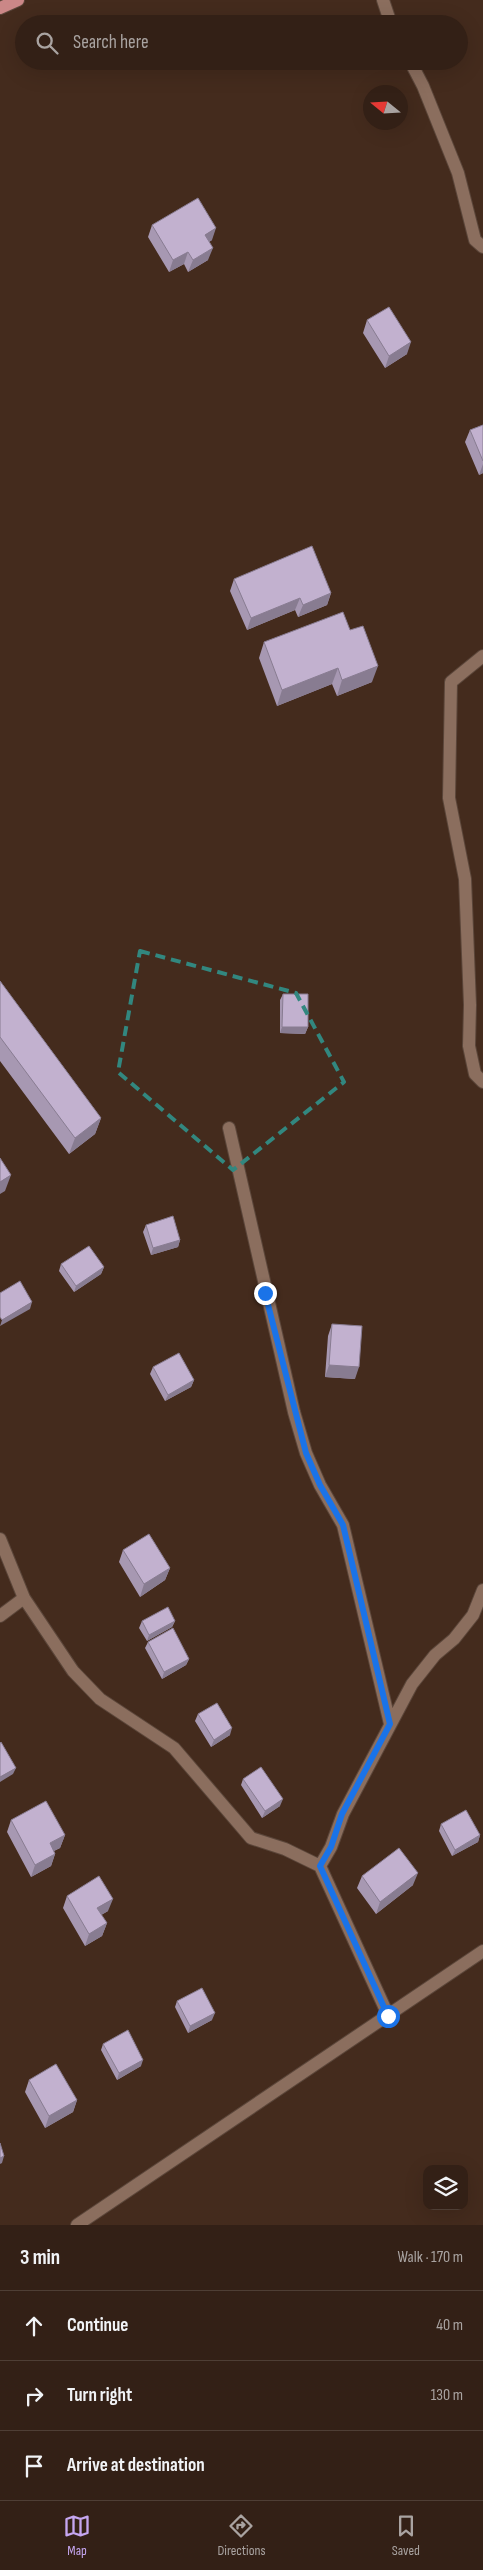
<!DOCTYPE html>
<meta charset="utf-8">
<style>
:root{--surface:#332016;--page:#3b281f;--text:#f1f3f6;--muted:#a9a3a1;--line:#4e3e35;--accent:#c5a6f0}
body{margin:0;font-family:"Sofia Sans Condensed",sans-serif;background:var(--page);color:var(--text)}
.controls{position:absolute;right:15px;bottom:15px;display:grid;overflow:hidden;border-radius:10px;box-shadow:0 5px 20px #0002}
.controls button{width:45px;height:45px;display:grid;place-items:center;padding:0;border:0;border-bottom:1px solid var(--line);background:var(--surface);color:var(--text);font:25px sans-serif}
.compass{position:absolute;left:363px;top:85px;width:45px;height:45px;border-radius:50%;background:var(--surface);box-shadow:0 5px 20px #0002;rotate:288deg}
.stop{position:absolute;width:15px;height:15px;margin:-11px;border:4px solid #1a73e8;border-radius:50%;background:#fff}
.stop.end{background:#1a73e8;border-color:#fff;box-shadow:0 1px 5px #0008}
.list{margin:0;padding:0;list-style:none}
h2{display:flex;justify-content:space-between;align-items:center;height:65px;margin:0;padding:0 20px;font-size:21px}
h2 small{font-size:16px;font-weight:400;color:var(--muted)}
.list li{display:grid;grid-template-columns:32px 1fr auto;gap:15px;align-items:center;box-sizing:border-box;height:70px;padding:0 20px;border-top:1px solid var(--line)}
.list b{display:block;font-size:19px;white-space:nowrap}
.list em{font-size:16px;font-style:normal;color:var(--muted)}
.icon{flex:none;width:28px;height:28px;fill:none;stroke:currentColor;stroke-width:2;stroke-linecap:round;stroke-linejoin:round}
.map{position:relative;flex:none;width:483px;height:2225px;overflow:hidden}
.search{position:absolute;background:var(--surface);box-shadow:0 5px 20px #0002;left:15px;right:15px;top:15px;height:55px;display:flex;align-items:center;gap:12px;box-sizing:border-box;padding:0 18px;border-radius:28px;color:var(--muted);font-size:19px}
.sheet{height:275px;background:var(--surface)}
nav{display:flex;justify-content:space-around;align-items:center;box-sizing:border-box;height:70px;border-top:1px solid var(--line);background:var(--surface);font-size:14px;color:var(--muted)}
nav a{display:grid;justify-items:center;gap:2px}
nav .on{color:var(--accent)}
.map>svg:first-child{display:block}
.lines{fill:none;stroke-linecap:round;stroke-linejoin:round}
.minor-casing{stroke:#5b463a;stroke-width:14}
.major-casing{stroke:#5b463a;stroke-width:14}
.minor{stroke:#8b6e5e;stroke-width:12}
.major{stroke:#cb8787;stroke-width:12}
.wall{fill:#a798b2}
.shaded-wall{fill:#887c91}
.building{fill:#c2b1cf;stroke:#887c91}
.route{stroke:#1a73e8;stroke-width:6}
.marked{fill:none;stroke:#32877f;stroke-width:4;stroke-dasharray:10 6;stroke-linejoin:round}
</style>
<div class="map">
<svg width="483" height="2225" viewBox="0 0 483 2225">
<rect width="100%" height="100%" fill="#442b1d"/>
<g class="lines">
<!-- minor casing -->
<g class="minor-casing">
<path id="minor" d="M383,0L391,24
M410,61L423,86L458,173L475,240L483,247
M483,656L451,682L449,798L465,879L470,1005L469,1046L475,1074L483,1082
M229,1128L294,1412L306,1453L320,1485L343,1525L390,1724
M0,1539L24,1598L73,1671L100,1699L174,1748L251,1838L285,1849L320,1866L388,2015
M0,1616L24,1598
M320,1866L331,1847L343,1814L412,1684L435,1655L454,1639L473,1615L483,1590
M77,2225L483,1951"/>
</g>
<!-- major casing -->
<g class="major-casing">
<path id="major" d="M0,8L18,0"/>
</g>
<!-- minor -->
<use href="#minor" class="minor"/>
<!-- major -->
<use href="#major" class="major"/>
</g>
<!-- wall -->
<path class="wall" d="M152,225L212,240L209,242L208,260L188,272L184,264L169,272L148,237Z
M367,320L407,354L385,368L363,333Z
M483,425V473L479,475L465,442L470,430Z
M234,579L331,593L327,605L298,617L295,610L247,630L230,591Z
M350,630L372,682L337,696L332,684L277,706L259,658L264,642Z
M0,981L101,1118L95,1134L69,1154L0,1061Z
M283,994L308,1027L305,1034L280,1033V1000Z
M146,1225L180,1240L178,1247L151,1255L143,1232Z
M61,1264L104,1267L101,1274L74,1292L59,1271Z
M332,1324L355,1379L325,1377L328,1336Z
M153,1367L194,1380L191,1387L165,1401L150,1374Z
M123,1550L170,1568L165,1580L140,1597L119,1562Z
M142,1621H175L172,1627L147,1641L139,1628Z
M148,1642L189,1659L186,1665L162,1679L145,1648Z
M198,1714L230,1735L211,1747L195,1721Z
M243,1779L280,1806L262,1818L241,1785Z
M11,1820L65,1835L60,1848L54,1851L55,1854L51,1866L31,1877L7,1832Z
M441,1824L480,1835L478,1842L452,1856L439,1831Z
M362,1876L413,1885L376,1914L357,1888Z
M67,1896L108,1911L101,1915L107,1923L102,1936L85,1946L63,1908Z
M177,2001L212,2020L188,2033L175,2007Z
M103,2044L141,2066L117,2080L101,2050Z
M29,2080L77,2100L73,2112L45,2128L25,2092Z"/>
<!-- shaded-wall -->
<path class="shaded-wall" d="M216,228L212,240L200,247L205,235Z
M213,248L208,260L188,272L193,260Z
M188,252L184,264L169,272L173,260Z
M411,342L407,354L385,368L389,356Z
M483,464V473L479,475Z
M331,593L327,605L298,617L303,605Z
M300,598L295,610L247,630L251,618Z
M378,666L372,682L337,696L342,680Z
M338,668L332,684L277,706L282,690Z
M282,1027H308L305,1034L280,1033Z
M101,1118L95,1134L69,1154L75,1138Z
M11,1175L5,1191L0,1194V1182Z
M180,1240L178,1247L151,1255L153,1248Z
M104,1267L101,1274L74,1292L76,1286Z
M32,1302L30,1309L0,1326L2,1320Z
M329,1365L359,1367L355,1379L325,1377Z
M194,1380L191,1387L165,1401L168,1395Z
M170,1568L165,1580L140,1597L144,1584Z
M175,1621L172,1627L147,1641L149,1635Z
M189,1659L186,1665L162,1679L164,1672Z
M232,1728L230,1735L211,1747L214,1740Z
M16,1768L13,1774L0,1782V1777Z
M283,1799L280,1806L262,1818L265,1811Z
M65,1835L60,1848L45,1855L50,1843Z
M480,1835L478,1842L452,1856L455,1850Z
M55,1854L51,1866L31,1877L35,1865Z
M418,1873L413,1885L376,1914L380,1902Z
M113,1899L108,1911L93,1920L97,1908Z
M107,1923L102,1936L85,1946L89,1934Z
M215,2013L212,2020L188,2033L190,2026Z
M143,2060L141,2066L117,2080L119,2073Z
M77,2100L73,2112L45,2128L49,2116Z
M4,2156L2,2163L0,2164V2158Z"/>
<!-- building -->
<path class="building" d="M198,198L216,228L205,235L213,248L193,260L188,252L173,260L152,225Z
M389,307L411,342L389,356L367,320Z
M483,425V461L470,430Z
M312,546L331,593L303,605L300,598L251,618L234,579Z
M343,612L350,630L363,626L378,666L342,680L338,668L282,690L264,642Z
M0,981L101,1118L75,1138L0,1037Z
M283,994H308V1027H282Z
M0,1158L11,1175L0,1182Z
M173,1216L180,1240L153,1248L146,1225Z
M89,1246L104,1267L76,1286L61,1264Z
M20,1281L32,1302L2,1320L0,1317V1293Z
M332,1324L362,1326L359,1367L329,1365Z
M179,1353L194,1380L168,1395L153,1367Z
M149,1534L170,1568L144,1584L123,1550Z
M168,1607L175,1621L149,1635L142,1621Z
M173,1628L189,1659L164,1672L148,1642Z
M217,1703L232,1728L214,1740L198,1714Z
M1,1742L16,1768L0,1777V1743Z
M261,1767L283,1799L265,1811L243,1779Z
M46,1801L65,1835L50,1843L55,1854L35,1865L11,1820Z
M466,1810L480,1835L455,1850L441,1824Z
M399,1848L418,1873L380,1902L362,1876Z
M99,1876L113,1899L97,1908L107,1923L89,1934L67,1896Z
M202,1988L215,2013L190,2026L177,2001Z
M128,2030L143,2060L119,2073L103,2044Z
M56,2064L77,2100L49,2116L29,2080Z
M0,2143L4,2156L0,2158Z"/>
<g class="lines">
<!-- route -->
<path class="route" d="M265,1293L306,1453L320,1485L343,1525L390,1724L342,1814L331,1847L320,1866L388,2016"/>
</g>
<!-- marked area -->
<path class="marked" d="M140,951L296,993L344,1082L233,1170L118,1072Z"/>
</svg>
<div class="controls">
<button><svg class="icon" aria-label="layers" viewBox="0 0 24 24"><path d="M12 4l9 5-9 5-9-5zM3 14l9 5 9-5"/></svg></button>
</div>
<svg class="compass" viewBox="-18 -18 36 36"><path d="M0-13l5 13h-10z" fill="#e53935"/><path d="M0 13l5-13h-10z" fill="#a9a3a1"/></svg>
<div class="stop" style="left:388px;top:2016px"></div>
<div class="stop end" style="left:265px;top:1293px"></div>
<div class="search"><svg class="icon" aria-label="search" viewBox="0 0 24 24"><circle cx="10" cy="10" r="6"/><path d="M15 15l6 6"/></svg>Search here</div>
</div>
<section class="sheet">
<h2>3 min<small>Walk · 170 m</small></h2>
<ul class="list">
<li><svg class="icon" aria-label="ahead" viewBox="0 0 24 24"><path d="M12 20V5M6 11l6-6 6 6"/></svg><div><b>Continue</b></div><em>40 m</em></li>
<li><svg class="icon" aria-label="right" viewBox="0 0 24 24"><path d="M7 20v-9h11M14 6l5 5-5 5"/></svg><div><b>Turn right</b></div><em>130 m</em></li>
<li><svg class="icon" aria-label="arrive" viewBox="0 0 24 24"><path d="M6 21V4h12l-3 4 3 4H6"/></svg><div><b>Arrive at destination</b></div></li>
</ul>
</section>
<nav>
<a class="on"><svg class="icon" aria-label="map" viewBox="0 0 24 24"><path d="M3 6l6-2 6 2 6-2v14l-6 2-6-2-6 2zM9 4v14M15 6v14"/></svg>Map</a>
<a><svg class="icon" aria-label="directions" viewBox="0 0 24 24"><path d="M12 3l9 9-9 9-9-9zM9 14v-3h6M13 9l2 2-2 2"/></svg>Directions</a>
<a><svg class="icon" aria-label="saved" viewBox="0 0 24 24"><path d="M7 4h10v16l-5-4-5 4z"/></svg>Saved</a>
</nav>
